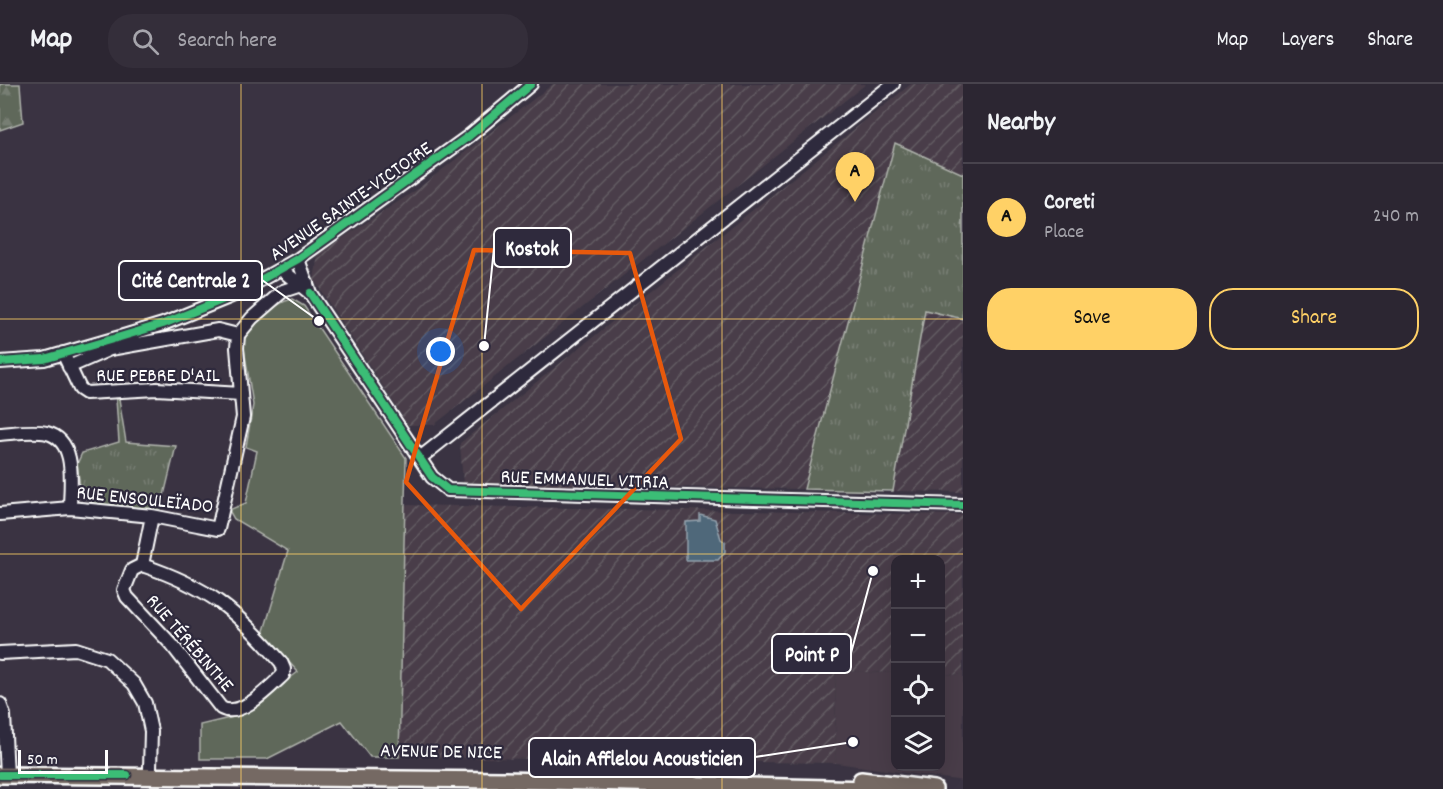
<!DOCTYPE html>
<meta charset="utf-8">
<style>
:root{--surface:#2c2632;--page:#342e3a;--text:#f1f3f6;--muted:#a6a5ac;--line:#48434d;--accent:#ffd166}
body{margin:0;font-family:Dekko,sans-serif;background:var(--page);color:var(--text)}
.controls{position:absolute;right:18px;bottom:18px;display:grid;overflow:hidden;border-radius:12px;box-shadow:0 6px 24px #0002}
.controls button{width:54px;height:54px;display:grid;place-items:center;padding:0;border:0;border-bottom:2px solid var(--line);background:var(--surface);color:var(--text);font:30px sans-serif}
.scale{position:absolute;left:18px;bottom:15px;width:90px;box-sizing:border-box;padding-left:6px;border:3px solid #fff;border-top:0;font-size:16px;line-height:21px;white-space:nowrap;color:#fff;-webkit-text-stroke:4px #2f2a3d;paint-order:stroke}
.you{position:absolute;left:441px;top:268px;width:21px;height:21px;margin:-15px;border:4px solid #fff;border-radius:50%;background:#1a73e8;box-shadow:0 0 0 9px #1a73e833}
.badge{display:grid;place-items:center;width:39px;height:39px;border-radius:50%;background:var(--accent);color:#111;font-size:20px;font-weight:700}
.pin{position:absolute;translate:-50% -50px;filter:drop-shadow(0 2px 3px #0008)}
.pin::after{content:'';position:absolute;top:32px;width:21px;height:18px;background:inherit;clip-path:polygon(0 0,100% 0,50% 100%)}
.list{margin:0;padding:0;list-style:none}
h2{display:flex;justify-content:space-between;align-items:center;height:78px;margin:0;padding:0 24px;font-size:26px}
h2 small{font-size:20px;font-weight:400;color:var(--muted)}
.list li{display:grid;grid-template-columns:39px 1fr auto;gap:18px;align-items:center;box-sizing:border-box;height:108px;padding:0 24px;border-top:2px solid var(--line)}
.list b{display:block;font-size:22px;white-space:nowrap}
.list p{margin:0;font-size:20px;white-space:nowrap;color:var(--muted)}
.list em{font-size:20px;font-style:normal;color:var(--muted)}
.actions{display:flex;gap:12px;padding:18px 24px}
.actions a{flex:1;padding:14px 0;border:2px solid var(--accent);border-radius:24px;text-align:center;font-size:21px;color:var(--accent)}
.actions .main{background:var(--accent);color:#111}
.icon{flex:none;width:33px;height:33px;fill:none;stroke:currentColor;stroke-width:2;stroke-linecap:round;stroke-linejoin:round}
.map{position:relative;flex:none;width:963px;height:705px;overflow:hidden}
header{display:flex;align-items:center;gap:36px;box-sizing:border-box;height:84px;padding:0 30px;background:var(--surface);border-bottom:2px solid var(--line)}
header strong{font-size:28px}
nav{display:flex;gap:33px;margin-inline-start:auto;font-size:21px}
.search{width:420px;height:54px;background:var(--page);display:flex;align-items:center;gap:15px;box-sizing:border-box;padding:0 21px;border-radius:24px;color:var(--muted);font-size:22px}
main{display:flex}
aside{flex:1;background:var(--surface)}
.map>svg:first-child{display:block}
.built{fill:#483e48}
.industrial{fill:url(#industrial-furrows)}
.grass{fill:url(#grass-tufts);stroke:#afb3ac;stroke-width:1.5}
.forest{fill:url(#forest-firs);stroke:#afb3ac;stroke-width:1.5}
.pitch{fill:#5f675a;stroke:#afb3ac;stroke-width:1.5}
.water{fill:#4f677a;stroke:#95a4af;stroke-width:1.5}
.lines{fill:none;stroke-linecap:round;stroke-linejoin:round}
.minor-casing{stroke:#fff;stroke-width:16}
.major-casing{stroke:#fff;stroke-width:20}
.minor{stroke:#2f2a3d;stroke-width:12}
.major{stroke:#756964;stroke-width:15}
.cycleway-casing{stroke:#2f2a3d;stroke-width:11}
.cycleway{stroke:#3abd76;stroke-width:8}
.marked{fill:none;stroke:#e8590c;stroke-width:4.5;stroke-linejoin:round}
.grid{fill:none;stroke:#ffd166;stroke-width:1.5;stroke-opacity:0.55}
.labels{text-anchor:middle;stroke-width:4.5;stroke-linejoin:round;paint-order:stroke}
.street-label{font-size:20px;fill:#fff;stroke:#2f2a3d}
.leader{fill:none;stroke:#fff;stroke-width:2}
.callout-dot{fill:#fff;stroke:#2f2a3d;stroke-width:2}
.callout{fill:#2f2a3d;stroke:#fff;stroke-width:2}
.callout-label{font-size:21px;text-anchor:middle;font-weight:bold;fill:#fff}
</style>
<header>
<strong>Map</strong>
<div class="search"><svg class="icon" aria-label="search" viewBox="0 0 24 24"><circle cx="10" cy="10" r="6"/><path d="M15 15l6 6"/></svg>Search here</div>
<nav><a>Map</a><a>Layers</a><a>Share</a></nav>
</header>
<main>
<div class="map">
<svg width="963" height="705" viewBox="0 0 963 705">
<defs>
<pattern id="industrial-furrows" width="10" height="10" patternUnits="userSpaceOnUse" patternTransform="scale(1.5)"><rect width="10" height="10" fill="#483e48"/><path d="M-1 1l2-2M0 10L10 0M9 11l2-2" fill="none" stroke="#635b63"/></pattern>
<pattern id="grass-tufts" width="24" height="20" patternUnits="userSpaceOnUse" patternTransform="scale(1.5)"><rect width="24" height="20" fill="#5f675a"/><path d="M3 7l-1-3M5 7V3M7 7l1-3M15 17l-1-3M17 17v-4M19 17l1-3" fill="none" stroke="#777e73"/></pattern>
<pattern id="forest-firs" width="22" height="20" patternUnits="userSpaceOnUse" patternTransform="scale(1.5)"><rect width="22" height="20" fill="#5f675a"/><path d="M5 1l3.5 6h-7zM16 11l3.5 6h-7z" fill="#777e73"/></pattern>
</defs>
<rect width="100%" height="100%" fill="#3a3342"/>
<filter id="ink" filterUnits="userSpaceOnUse"><feTurbulence type="fractalNoise" baseFrequency=".0167" numOctaves="2"/><feDisplacementMap in="SourceGraphic" scale="12" xChannelSelector="R" yChannelSelector="G"/><feConvolveMatrix kernelMatrix="1 2 1 2 8 2 1 2 1" color-interpolation-filters="sRGB"/></filter>
<g filter="url(#ink)">
<!-- built -->
<path class="built" d="M835,587L895,589L896,682H940L941,590L963,591V697L836,679Z"/>
<!-- industrial -->
<path class="industrial" d="M553,0H866L434,341H408L314,196L318,170L416,106Z
M911,0H963V90L895,60L804,405L463,400L460,359Z
M925,226L963,235V408L893,407Z
M403,421L963,431V591L941,590L940,476H896L895,589L835,587L836,679L399,673Z"/>
<!-- grass -->
<path class="grass" d="M895,59L963,90V235L925,226L893,407L804,405Z
M116,315H119L126,358L176,362L160,428L95,420L81,411L77,380L82,369L119,358Z"/>
<!-- forest -->
<path class="forest" d="M0,0H20L23,38L0,46Z"/>
<!-- pitch -->
<path class="pitch" d="M292,215L304,222L406,374L399,673H370L342,637L267,675H200V641L242,631L298,588L263,550L288,467L234,435L229,426L246,419L257,367L246,363L253,321L243,258C250,241 274,219 292,215Z"/>
<!-- water -->
<path class="water" d="M700,431L715,435L721,455L725,458V468L718,476H686V438L700,437Z"/>
<g class="lines">
<!-- minor casing -->
<g class="minor-casing">
<path id="minor" d="M282,186L310,209L298,175
M310,209L432,393L448,406L963,421
M63,269L80,305L86,309L157,305L241,310
M0,278L44,275L120,253L163,240L234,211L298,175L469,52L531,0
M69,283L110,265L218,246L238,251
M0,350C14,349 33,346 47,349C78,357 70,401 70,424
M420,374L893,0
M0,430L70,424L152,432L218,445L243,333L237,264L238,251L252,234L283,207L307,199
M142,481L132,486L124,506L127,513L172,561L221,624C240,635 269,604 283,591L284,585L281,578C236,526 208,503 142,481L152,432
M0,569L76,565L107,575L134,600L145,619L151,647L150,685
M0,620L4,631L7,692"/>
</g>
<!-- major casing -->
<g class="major-casing">
<path id="major" d="M0,691L505,696L872,705
M861,696L934,705"/>
</g>
<!-- minor -->
<use href="#minor" class="minor"/>
<!-- major -->
<use href="#major" class="major"/>
<!-- cycleway casing -->
<g class="cycleway-casing">
<path id="cycleway" d="M310,209L432,393L448,406L963,421
M0,278L44,275L120,253L163,240L234,211L298,175L469,52L531,0
M0,691H127"/>
</g>
<!-- cycleway -->
<use href="#cycleway" class="cycleway"/>
</g>
</g>
<!-- marked area -->
<path class="marked" d="M474,166L630,169L681,355L521,525L406,398Z"/>
<!-- grid -->
<path class="grid" d="M241,0V705M482,0V705M722,0V705M0,235H963M0,470H963"/>
<g class="labels">
<!-- street labels -->
<g class="street-label">
<text transform="translate(350 116) rotate(-35)" y="7">AVENUE SAINTE-VICTOIRE</text>
<text x="158" y="297">RUE PEBRE D'AIL</text>
<text transform="translate(585 394) rotate(2)" y="7">RUE EMMANUEL VITRIA</text>
<text transform="translate(145 414) rotate(6)" y="7">RUE ENSOULEÏADO</text>
<text transform="translate(191 558) rotate(49)" y="7">RUE TÉRÉBINTHE</text>
<text transform="translate(441 666) rotate(1)" y="7">AVENUE DE NICE</text>
</g>
</g>
<!-- callouts -->
<path class="leader" d="M484 262L494 164M319 237L262 196M873 487L851 569M853 658L755 673"/>
<g class="callout-dot">
<circle cx="484" cy="262" r="6"/>
<circle cx="319" cy="237" r="6"/>
<circle cx="873" cy="487" r="6"/>
<circle cx="853" cy="658" r="6"/>
</g>
<g class="callout">
<rect x="494" y="144" width="77" height="39" rx="6"/>
<rect x="119" y="177" width="143" height="39" rx="6"/>
<rect x="772" y="550" width="79" height="39" rx="6"/>
<rect x="529" y="654" width="226" height="39" rx="6"/>
</g>
<g class="callout-label">
<text x="532" y="171">Kostok</text>
<text x="191" y="203">Cité Centrale 2</text>
<text x="812" y="577">Point P</text>
<text x="642" y="681">Alain Afflelou Acousticien</text>
</g>
</svg>
<div class="controls">
<button>+</button>
<button>−</button>
<button><svg class="icon" aria-label="locate" viewBox="0 0 24 24"><circle cx="12" cy="12" r="6"/><path d="M12 2v4M12 18v4M2 12h4M18 12h4"/></svg></button>
<button><svg class="icon" aria-label="layers" viewBox="0 0 24 24"><path d="M12 4l9 5-9 5-9-5zM3 14l9 5 9-5"/></svg></button>
</div>
<div class="scale">50 m</div>
<div class="you"></div>
<div class="pin badge" style="left:855px;top:118px">A</div>
</div>
<aside>
<h2>Nearby<small></small></h2>
<ul class="list">
<li><span class="badge">A</span><div><b>Coreti</b><p>Place</p></div><em>240 m</em></li>
</ul>
<div class="actions"><a class="main">Save</a><a>Share</a></div>
</aside>
</main>
